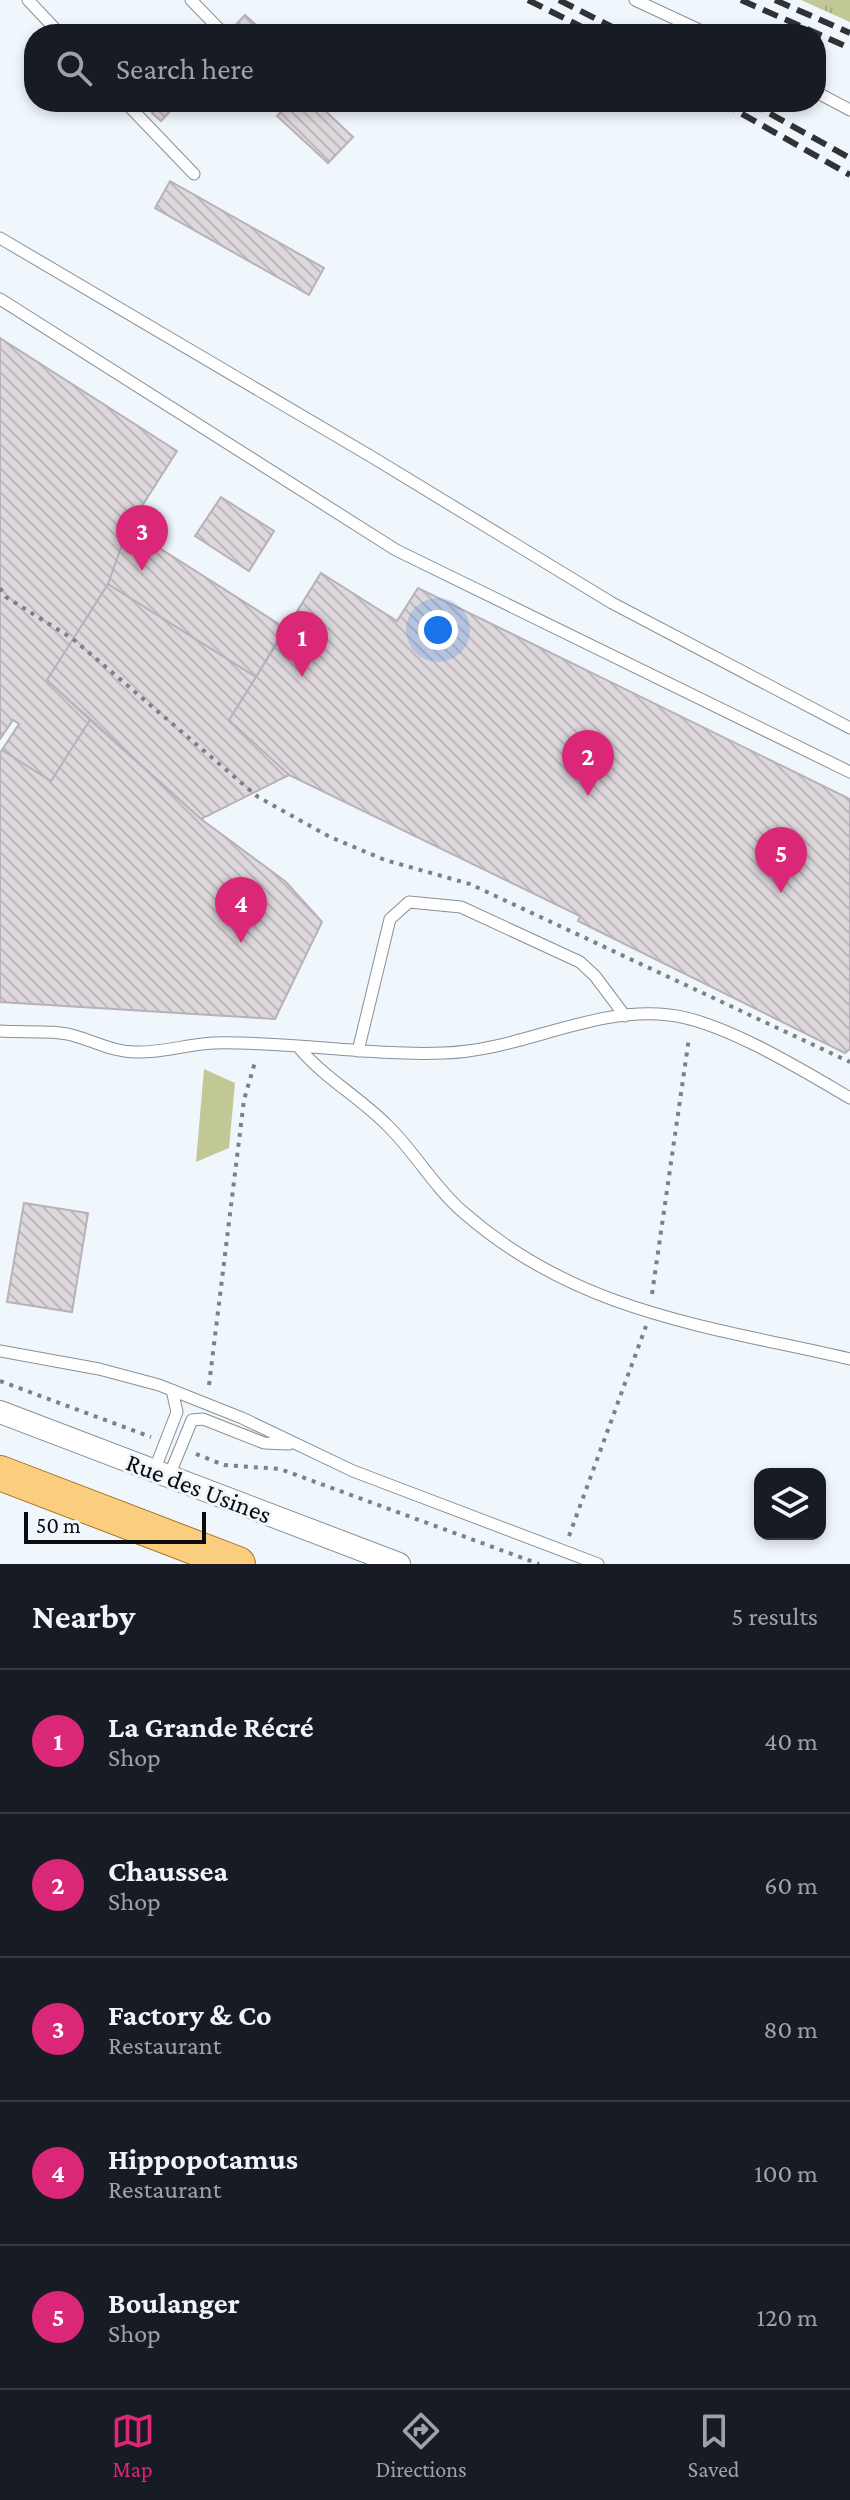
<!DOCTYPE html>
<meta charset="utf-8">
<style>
:root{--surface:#171b24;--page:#242831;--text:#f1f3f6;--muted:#9ea1a6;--line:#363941;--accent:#db2777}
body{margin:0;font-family:"Crimson Pro",serif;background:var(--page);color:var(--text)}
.controls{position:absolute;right:24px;bottom:24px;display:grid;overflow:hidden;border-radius:16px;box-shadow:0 4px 12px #0003}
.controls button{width:72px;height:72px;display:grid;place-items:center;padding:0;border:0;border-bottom:2px solid var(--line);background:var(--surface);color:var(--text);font:40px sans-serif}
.scale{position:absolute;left:24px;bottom:20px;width:182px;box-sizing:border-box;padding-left:8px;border:4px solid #0a0c0e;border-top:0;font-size:22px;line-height:28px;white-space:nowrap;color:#0a0c0e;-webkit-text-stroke:6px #eff6fc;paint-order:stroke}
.you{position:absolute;left:438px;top:630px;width:28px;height:28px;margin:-20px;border:6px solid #fff;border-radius:50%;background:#1a73e8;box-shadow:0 0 0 12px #1a73e833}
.badge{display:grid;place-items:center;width:52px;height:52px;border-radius:50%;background:var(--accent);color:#fff;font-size:26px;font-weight:700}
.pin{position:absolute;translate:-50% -66px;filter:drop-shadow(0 2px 4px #0008)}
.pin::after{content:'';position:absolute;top:42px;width:28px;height:24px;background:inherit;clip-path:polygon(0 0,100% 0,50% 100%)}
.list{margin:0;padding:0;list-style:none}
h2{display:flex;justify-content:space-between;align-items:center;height:104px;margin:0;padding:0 32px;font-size:34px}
h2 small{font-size:26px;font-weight:400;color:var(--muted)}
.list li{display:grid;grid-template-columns:52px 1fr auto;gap:24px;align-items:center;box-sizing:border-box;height:144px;padding:0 32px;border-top:2px solid var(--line)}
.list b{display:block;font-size:30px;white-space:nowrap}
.list p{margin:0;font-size:26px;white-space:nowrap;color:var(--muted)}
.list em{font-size:26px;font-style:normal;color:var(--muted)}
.icon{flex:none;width:44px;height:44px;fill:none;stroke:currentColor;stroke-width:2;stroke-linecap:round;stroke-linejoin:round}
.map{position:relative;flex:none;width:850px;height:1564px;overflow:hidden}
.search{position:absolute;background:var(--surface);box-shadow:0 4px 12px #0003;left:24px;right:24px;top:24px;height:88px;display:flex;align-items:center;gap:20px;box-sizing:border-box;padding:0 28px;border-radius:32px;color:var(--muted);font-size:30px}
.sheet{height:824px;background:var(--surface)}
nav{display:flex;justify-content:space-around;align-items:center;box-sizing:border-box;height:112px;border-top:2px solid var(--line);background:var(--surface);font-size:22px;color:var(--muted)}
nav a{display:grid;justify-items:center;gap:4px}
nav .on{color:var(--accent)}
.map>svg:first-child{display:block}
.grass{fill:url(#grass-tufts)}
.green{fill:#c2c895}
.building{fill:url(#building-back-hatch);stroke:#b8b1b7;stroke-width:2}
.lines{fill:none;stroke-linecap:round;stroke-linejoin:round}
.service-casing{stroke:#8a9095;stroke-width:13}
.minor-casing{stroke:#8a9095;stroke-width:24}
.primary-casing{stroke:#a5741f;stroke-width:36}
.path{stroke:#7c8185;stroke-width:4;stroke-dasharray:4 6;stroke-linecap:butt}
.service{stroke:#fff;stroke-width:11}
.minor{stroke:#fff;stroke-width:22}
.primary{stroke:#fbcd7e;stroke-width:34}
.rail{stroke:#303336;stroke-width:6;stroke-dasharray:16 8;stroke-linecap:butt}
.labels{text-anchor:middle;stroke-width:6;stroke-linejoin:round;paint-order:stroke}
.street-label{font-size:26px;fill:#0a0c0e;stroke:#eff6fc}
</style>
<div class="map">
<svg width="850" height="1564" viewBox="0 0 850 1564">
<defs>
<pattern id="grass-tufts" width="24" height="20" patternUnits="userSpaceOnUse" patternTransform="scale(2)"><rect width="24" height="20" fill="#c2c895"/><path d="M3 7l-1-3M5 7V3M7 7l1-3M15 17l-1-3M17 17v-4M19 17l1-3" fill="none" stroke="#a5ab7f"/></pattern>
<pattern id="building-back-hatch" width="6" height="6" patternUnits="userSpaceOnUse" patternTransform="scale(2)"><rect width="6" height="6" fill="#ded8dd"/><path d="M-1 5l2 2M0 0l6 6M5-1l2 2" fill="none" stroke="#bdb8bc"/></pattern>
</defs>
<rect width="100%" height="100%" fill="#eff6fc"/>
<!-- grass -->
<path class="grass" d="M801,0H850V22Z"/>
<!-- green -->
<path class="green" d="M204,1069L235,1083L229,1148L196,1162Z"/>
<!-- building -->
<path class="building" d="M245,15L266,34H238L232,29Z
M163,102L171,110L161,121L152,113Z
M290,102H316L353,137L328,163L277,116Z
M170,181L324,268L309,295L155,208Z
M0,338L177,451L128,528L108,584L47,680L90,720L51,781L2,750L19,724L13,720L0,739Z
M221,497L274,531L249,571L195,536Z
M128,528L285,628L256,677L108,584Z
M321,573L397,621L418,588L850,799V1049L845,1053L578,921L580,916L289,775L229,720Z
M108,584L256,677L229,720L289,775L201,819L47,680Z
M90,720L201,819L286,882L322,922L275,1019L0,1002V753L2,750L51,781Z
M24,1203L88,1213L72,1312L7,1302Z"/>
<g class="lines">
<!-- service casing -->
<g class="service-casing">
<path id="service" d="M28,0L60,34
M191,0L224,34
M635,0L708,34
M816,92L850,110
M125,102L194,174
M0,238L372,457L612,603L850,728
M0,299L396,550L850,772
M0,1031C25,1033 55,1029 78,1037C99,1043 114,1052 136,1052C163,1053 187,1044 214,1043C290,1041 367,1056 444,1053C520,1051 593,1006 669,1015C721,1020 804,1071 850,1098
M300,1049C326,1079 359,1097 387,1125C415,1152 433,1186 463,1212C578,1313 708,1326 850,1359
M358,1051L390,919L409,902L461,907L580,962L595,976L625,1016
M0,1351L99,1369L159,1385L242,1418L353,1471L598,1564
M154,1471L177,1412L172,1390
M169,1476L192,1420L203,1419L264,1443L289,1444"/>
</g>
<!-- minor casing -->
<g class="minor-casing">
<path id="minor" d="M0,1412L399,1564"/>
</g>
<!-- primary casing -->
<g class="primary-casing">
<path id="primary" d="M0,1473L238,1564"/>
</g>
<!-- path -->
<path class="path" d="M0,588L6,597L73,639L258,797L330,837L385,860L470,884L850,1062
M652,1294L689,1038
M0,1381L151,1437
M209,1385L244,1100L255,1062
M196,1454L224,1465L280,1469L539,1564
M569,1536L646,1326"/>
<!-- service -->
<use href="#service" class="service"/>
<!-- minor -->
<use href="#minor" class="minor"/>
<!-- primary -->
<use href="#primary" class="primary"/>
<!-- rail -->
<path class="rail" d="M528,0L596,34
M559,0L626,34
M741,0L850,48
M775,0L850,33
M721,102L850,175
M749,102L850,158"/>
</g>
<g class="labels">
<!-- street labels -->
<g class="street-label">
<text transform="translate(199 1488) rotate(21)" y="9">Rue des Usines</text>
</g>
</g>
</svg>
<div class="controls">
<button><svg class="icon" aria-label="layers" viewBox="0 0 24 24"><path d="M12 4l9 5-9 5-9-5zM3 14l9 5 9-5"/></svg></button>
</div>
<div class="scale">50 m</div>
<div class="you"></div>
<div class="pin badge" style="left:302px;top:677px">1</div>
<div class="pin badge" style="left:588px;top:796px">2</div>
<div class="pin badge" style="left:142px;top:571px">3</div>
<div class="pin badge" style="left:241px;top:943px">4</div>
<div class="pin badge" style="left:781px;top:893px">5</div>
<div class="search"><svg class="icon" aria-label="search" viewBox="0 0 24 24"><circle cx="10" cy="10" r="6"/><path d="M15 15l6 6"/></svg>Search here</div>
</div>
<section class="sheet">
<h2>Nearby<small>5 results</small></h2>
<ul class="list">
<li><span class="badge">1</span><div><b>La Grande Récré</b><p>Shop</p></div><em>40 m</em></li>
<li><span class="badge">2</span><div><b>Chaussea</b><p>Shop</p></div><em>60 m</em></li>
<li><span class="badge">3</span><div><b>Factory &amp; Co</b><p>Restaurant</p></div><em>80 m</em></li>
<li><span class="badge">4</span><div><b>Hippopotamus</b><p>Restaurant</p></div><em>100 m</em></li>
<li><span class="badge">5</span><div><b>Boulanger</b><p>Shop</p></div><em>120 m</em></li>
</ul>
</section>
<nav>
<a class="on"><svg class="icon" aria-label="map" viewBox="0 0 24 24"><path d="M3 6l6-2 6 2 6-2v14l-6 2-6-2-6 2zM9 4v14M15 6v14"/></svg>Map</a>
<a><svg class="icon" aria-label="directions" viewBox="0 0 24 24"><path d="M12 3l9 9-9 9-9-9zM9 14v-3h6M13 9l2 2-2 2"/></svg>Directions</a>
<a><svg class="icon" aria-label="saved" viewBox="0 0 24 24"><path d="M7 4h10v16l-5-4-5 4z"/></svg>Saved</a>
</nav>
